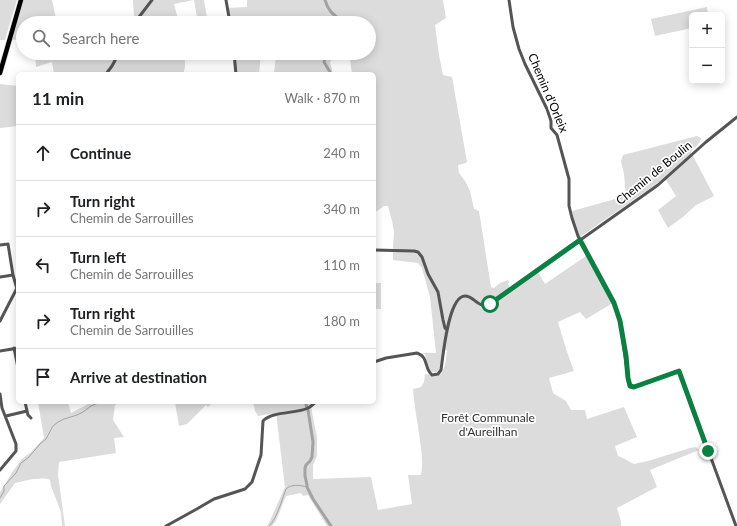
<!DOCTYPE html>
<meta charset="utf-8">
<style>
:root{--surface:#fff;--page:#f2f2f2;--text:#202124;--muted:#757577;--line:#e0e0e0}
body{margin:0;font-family:Lato,sans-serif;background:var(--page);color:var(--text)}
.controls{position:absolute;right:12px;top:12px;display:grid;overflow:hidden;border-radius:6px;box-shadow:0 2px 10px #0003}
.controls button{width:36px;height:36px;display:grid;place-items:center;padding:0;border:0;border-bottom:1px solid var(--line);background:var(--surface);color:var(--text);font:20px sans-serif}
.stop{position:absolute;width:12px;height:12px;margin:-9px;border:3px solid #0b8043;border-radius:50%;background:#fff}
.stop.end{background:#0b8043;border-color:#fff;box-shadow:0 1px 4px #0008}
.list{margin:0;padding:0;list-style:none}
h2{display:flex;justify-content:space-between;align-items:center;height:52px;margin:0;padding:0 16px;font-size:17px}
h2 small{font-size:13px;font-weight:400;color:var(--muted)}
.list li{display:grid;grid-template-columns:26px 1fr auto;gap:12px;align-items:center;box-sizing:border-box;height:56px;padding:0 16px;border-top:1px solid var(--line)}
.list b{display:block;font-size:15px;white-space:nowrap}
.list p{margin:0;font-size:13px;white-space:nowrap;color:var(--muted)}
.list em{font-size:13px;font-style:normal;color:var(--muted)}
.icon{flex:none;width:22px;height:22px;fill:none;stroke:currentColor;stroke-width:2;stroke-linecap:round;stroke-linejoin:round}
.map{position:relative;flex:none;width:737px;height:526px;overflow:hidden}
.search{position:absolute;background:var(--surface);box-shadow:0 2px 10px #0003;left:16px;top:16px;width:360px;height:44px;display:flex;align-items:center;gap:10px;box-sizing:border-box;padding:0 14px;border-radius:22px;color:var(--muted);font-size:15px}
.panel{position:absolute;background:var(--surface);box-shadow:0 2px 10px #0003;left:16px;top:72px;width:360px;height:332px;border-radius:6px}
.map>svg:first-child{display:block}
.green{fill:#dcdcdc}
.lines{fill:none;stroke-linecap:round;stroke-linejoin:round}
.stream{stroke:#a3a3a3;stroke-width:1}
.canal{stroke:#a3a3a3;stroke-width:3}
.primary-casing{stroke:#dbdbdb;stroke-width:6}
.minor{stroke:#555;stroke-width:3}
.primary{stroke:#000;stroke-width:4.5}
.route{stroke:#0b8043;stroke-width:5}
.labels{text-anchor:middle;stroke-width:3.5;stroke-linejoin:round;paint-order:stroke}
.street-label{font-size:12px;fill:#000;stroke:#fff}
.park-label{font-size:12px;fill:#333;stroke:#fff}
</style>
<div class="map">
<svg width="737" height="526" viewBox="0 0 737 526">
<rect width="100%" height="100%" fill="#fff"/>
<!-- green -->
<path class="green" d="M0,0H17L5,40H0Z
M23,0H52L57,23H23V39L12,40Z
M133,0H204L208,23H198L194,0L174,4L179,23H130L134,16Z
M247,0H443L446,18L435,25L439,55L443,75L452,77L467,162L463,164L458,165L459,173L465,181L470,191L474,209L479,211L491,287L494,288L500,283L508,280L509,281L508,284L510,288L536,269L545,284L586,256L595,272L613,303L586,319L580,312L558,322L566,349L574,371L549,378L553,393L566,401L571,410H585L587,419L624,407L637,437L615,446L618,456L621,457L634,464L648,461L690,448L696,447L699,450L650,470L657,487L617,508L621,522V526H327L308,495L303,496L301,493L286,496L276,521L272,526H265L268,525L285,487L276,413L258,416L255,411L253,402H310L317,437V456L313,465V479L371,477L378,510L412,504L408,475H421C424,459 420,443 418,427C416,414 414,402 413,389L421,387L424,382L425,374C429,374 432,377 435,376C446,375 446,358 447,350L443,351L440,370L437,372H432L430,371L425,355L423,353H436L430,297L422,268L418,263L393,260V248L394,232L392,221L388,206H384L377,211L374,212V206L376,204C373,196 376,188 374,180V74H352L349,53H369V23H229L226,8L247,7Z
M707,7L708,15H692V28L655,36L651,19Z
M35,53H184C185,60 186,68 183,74H54L52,62L36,67Z
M233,53H261L259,74H234Z
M276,53H338L330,62L333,74H274Z
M0,84L18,86V126L0,128Z
M697,136L701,138L700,142L691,152L714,196L696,205L684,216L668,228L658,210L676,196L666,180L660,184L659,182L580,237L575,226L572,211L626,196L624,174L621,161L623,155Z
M374,283H381V309H374Z
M38,402H68L71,413L92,402H123L115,405L113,420L124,437L114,438L116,453L59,462L58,475L65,526H62L61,512L51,486L50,480C42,476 23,481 15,483L0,504V492L13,471L22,459L31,452L44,438Z
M175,402H213L208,407L206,405L187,424L179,426Z"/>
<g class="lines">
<!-- stream -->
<path class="stream" d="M0,498L4,491V486L16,473L21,463L29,457L40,444L46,439L53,426L58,422L64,419L77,415L83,412L91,406L101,402
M269,526C277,519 282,499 286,489C291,484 300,485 307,487"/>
<!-- canal -->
<path class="canal" d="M325,0C328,10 332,14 341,20V23
M329,74L330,72L324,62L326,57L333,53
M305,402L308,410L313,442L312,457L310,461L306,465L305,468V476L307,485V487L313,499L331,526"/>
<!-- primary casing -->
<g class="primary-casing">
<path id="primary" d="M0,73L21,0"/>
</g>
<!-- minor -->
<path class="minor" d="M226,0L230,23
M509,0L513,27L519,49L525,64L547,109L551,121V128L557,135L569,179V206L572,218L578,236L614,303L620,321L629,383L632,387H634L679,371L736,526
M135,23L139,17L152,0
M234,53L236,74
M106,74L112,66L119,53
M0,245L8,244L13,275L17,289
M374,250L414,251L418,252L422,257L428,274L438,292L443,320L445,328L447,330
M0,277L13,275
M0,321L17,288
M14,348L18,368
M0,351L18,348
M374,362L386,358L417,353C429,357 424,369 432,375L438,374L441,370C443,357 448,296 465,296C475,296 477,309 490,304L658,185L706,142L737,117
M0,394L2,408L16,444V451L0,470
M25,402L28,415L31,418
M6,416L27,411
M166,526L195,510L214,499L245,489L252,482L261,455L263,421C272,411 296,414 308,408C311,407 313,404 316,402"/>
<!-- primary -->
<use href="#primary" class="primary"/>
</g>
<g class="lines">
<!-- route -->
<path class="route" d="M490,304L580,240L614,303L620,321L626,356L628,378L630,386L634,387L679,371L708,451"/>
</g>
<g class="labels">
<!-- street labels -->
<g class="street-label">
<text transform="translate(548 93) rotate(67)" y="4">Chemin d'Orleix</text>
<text transform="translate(654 173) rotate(-39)" y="4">Chemin de Boulin</text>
</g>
<!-- park labels -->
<g class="park-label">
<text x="488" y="422">Forêt Communale<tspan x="488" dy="14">d'Aureilhan</tspan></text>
</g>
</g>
</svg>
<div class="controls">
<button>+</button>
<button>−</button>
</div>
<div class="stop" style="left:490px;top:304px"></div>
<div class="stop end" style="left:708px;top:451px"></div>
<div class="search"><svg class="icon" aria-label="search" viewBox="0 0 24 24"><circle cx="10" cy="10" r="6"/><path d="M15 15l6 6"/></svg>Search here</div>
<section class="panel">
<h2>11 min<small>Walk · 870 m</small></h2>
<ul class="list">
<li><svg class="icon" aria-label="ahead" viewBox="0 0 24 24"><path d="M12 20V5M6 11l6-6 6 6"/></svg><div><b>Continue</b></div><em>240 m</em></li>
<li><svg class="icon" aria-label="right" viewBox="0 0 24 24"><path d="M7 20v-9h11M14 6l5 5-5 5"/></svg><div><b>Turn right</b><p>Chemin de Sarrouilles</p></div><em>340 m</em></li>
<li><svg class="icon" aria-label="left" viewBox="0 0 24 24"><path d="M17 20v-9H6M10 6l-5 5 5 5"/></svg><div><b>Turn left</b><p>Chemin de Sarrouilles</p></div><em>110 m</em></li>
<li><svg class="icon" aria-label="right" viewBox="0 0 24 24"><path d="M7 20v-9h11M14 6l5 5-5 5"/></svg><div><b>Turn right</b><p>Chemin de Sarrouilles</p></div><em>180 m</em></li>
<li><svg class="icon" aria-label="arrive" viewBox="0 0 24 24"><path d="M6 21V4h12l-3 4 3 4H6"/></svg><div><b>Arrive at destination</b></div></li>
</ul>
</section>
</div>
